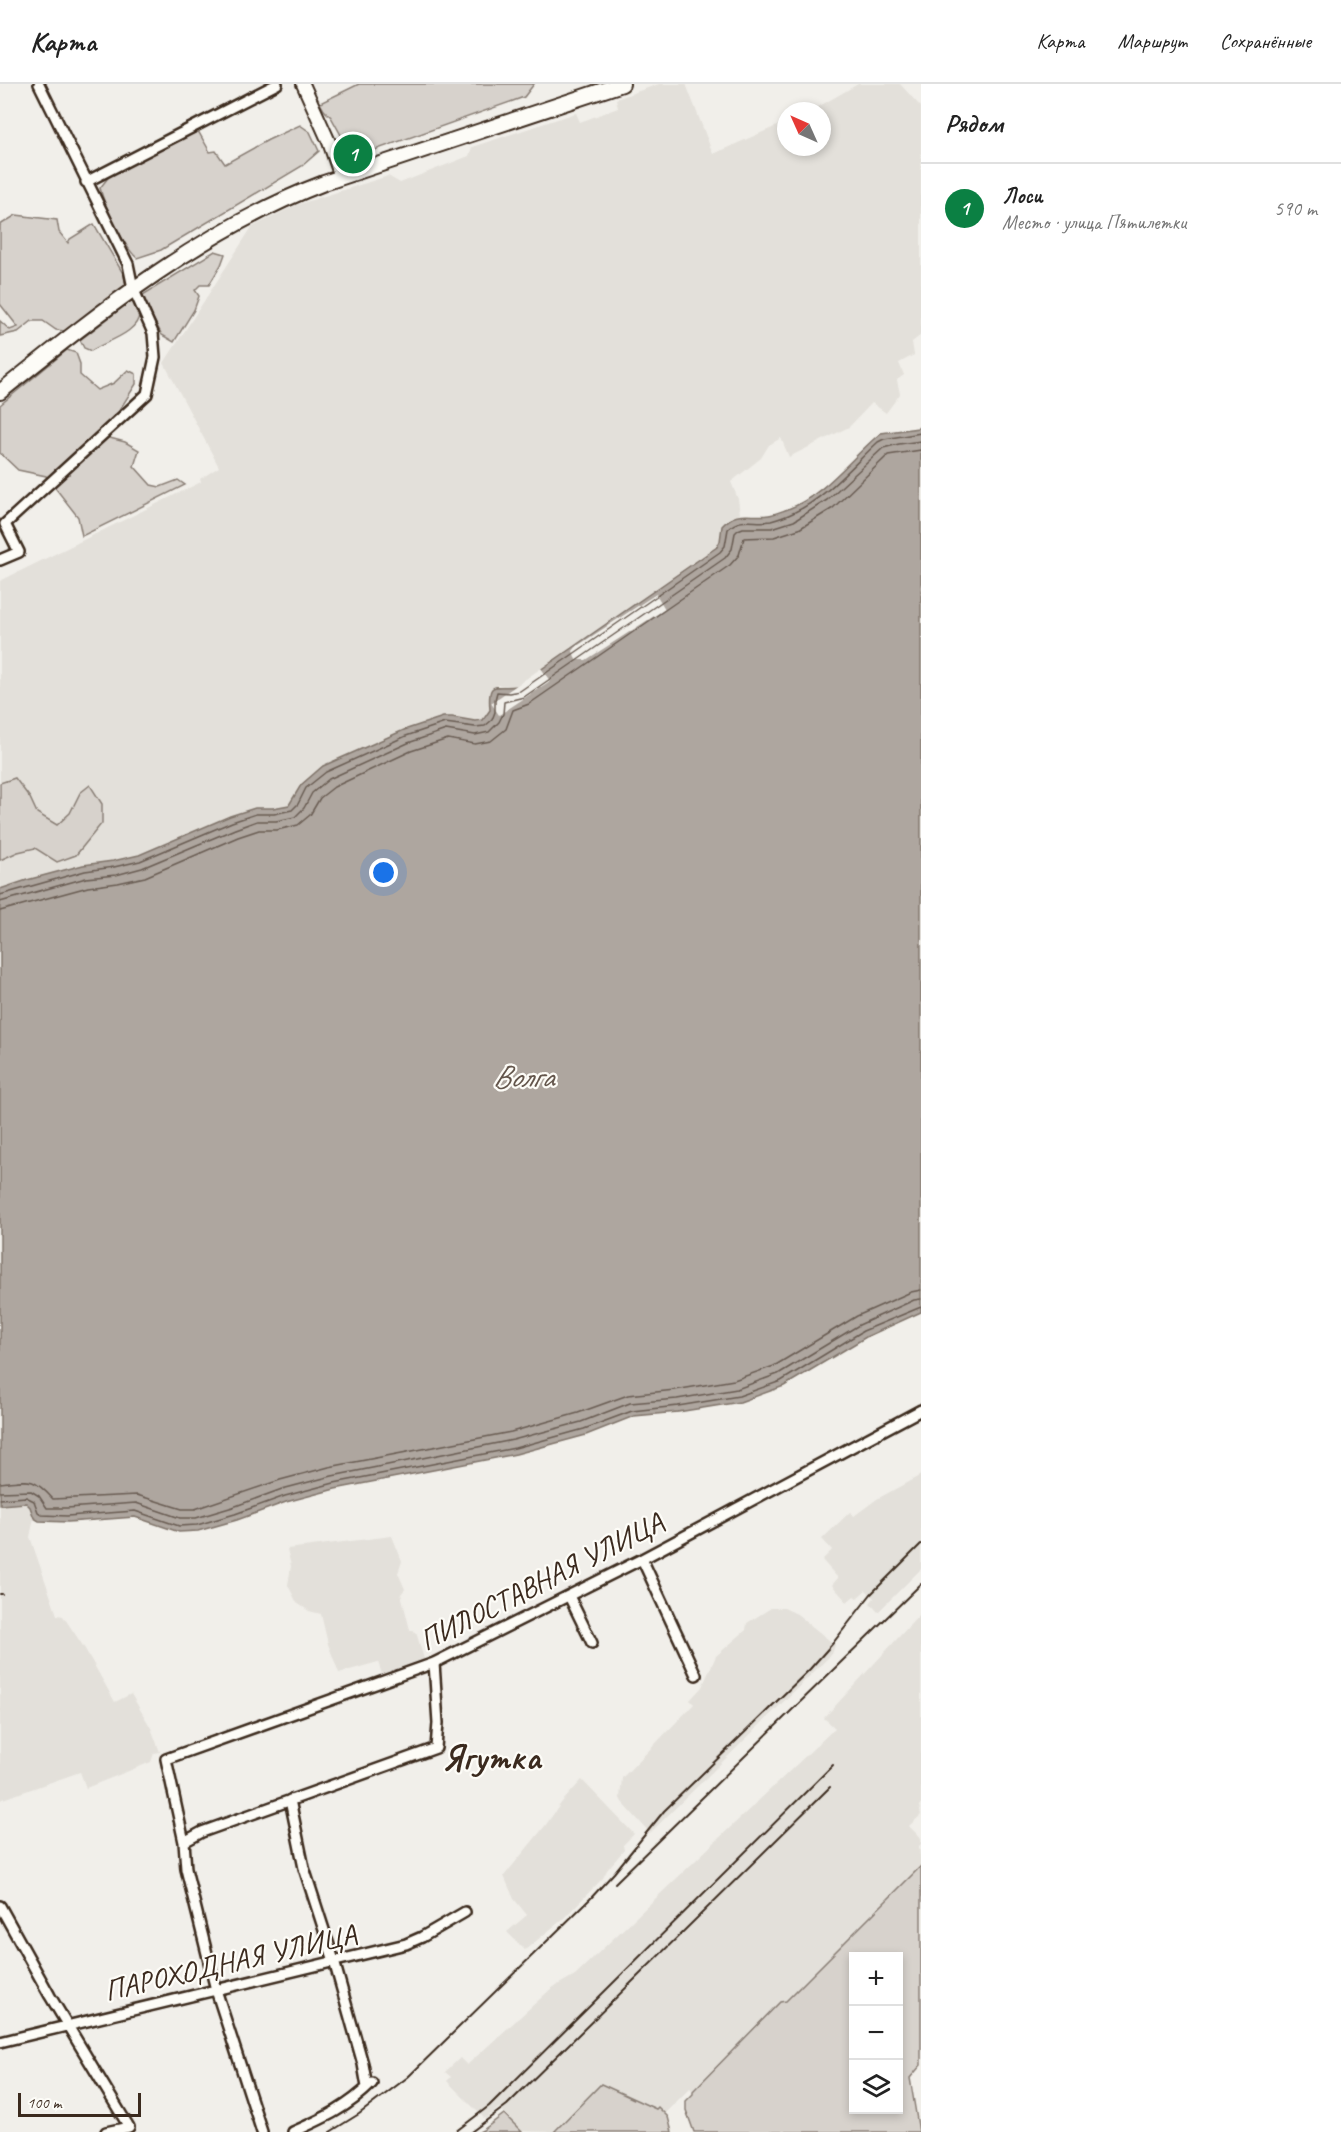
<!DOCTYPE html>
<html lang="ru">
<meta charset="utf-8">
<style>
:root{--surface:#fff;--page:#f6f6f6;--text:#222;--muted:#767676;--line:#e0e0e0;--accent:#0b8043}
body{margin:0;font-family:Caveat,sans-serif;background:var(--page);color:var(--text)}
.controls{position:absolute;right:18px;bottom:18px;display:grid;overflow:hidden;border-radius:0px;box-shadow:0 3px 9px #0003}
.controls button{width:54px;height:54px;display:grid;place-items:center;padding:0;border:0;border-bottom:2px solid var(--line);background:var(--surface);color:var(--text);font:30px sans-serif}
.compass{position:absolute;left:777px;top:18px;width:54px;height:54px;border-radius:50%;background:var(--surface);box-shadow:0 3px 9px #0003;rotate:315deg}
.scale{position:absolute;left:18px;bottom:15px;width:123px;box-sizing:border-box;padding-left:6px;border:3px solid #3b2a1e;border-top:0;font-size:16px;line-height:21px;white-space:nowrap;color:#3b2a1e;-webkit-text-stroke:4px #fdfcf7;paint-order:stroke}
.you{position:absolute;left:384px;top:789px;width:21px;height:21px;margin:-15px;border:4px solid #fff;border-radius:50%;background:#1a73e8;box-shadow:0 0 0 9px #1a73e833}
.badge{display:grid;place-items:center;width:39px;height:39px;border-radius:50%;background:var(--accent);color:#fff;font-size:20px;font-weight:700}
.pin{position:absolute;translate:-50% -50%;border:3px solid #fff;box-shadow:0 2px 6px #0006}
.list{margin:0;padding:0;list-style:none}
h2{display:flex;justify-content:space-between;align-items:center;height:78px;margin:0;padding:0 24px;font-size:26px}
h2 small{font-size:20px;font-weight:400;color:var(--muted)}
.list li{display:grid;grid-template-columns:39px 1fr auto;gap:18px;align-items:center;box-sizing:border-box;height:90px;padding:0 24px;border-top:2px solid var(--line)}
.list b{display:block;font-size:22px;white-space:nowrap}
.list p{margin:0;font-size:20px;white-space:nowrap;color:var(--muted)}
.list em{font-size:20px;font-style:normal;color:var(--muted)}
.icon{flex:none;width:33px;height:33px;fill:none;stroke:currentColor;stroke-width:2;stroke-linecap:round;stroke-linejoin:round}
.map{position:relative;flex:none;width:921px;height:2048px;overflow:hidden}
header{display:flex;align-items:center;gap:36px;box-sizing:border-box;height:84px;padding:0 30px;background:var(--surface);border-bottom:2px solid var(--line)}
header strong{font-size:28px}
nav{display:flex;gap:33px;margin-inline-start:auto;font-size:21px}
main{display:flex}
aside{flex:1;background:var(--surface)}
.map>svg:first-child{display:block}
.built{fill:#e3e0da}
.green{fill:#d7d2cc;stroke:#897e75;stroke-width:1.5;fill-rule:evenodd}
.water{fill:#aea69f;stroke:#80746b;stroke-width:1.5}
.pier{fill:#f1efea}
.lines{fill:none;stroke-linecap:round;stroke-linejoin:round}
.shore{stroke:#695c52;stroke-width:1.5}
.minor-casing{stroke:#3b2a1e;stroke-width:14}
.tertiary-casing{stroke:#3b2a1e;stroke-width:16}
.secondary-casing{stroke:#3b2a1e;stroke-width:18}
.minor{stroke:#fdfcf7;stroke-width:9}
.tertiary{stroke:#fdfcf7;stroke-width:12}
.secondary{stroke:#fdfcf7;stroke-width:14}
.rail{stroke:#3b2a1e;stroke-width:2}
.labels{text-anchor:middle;stroke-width:4.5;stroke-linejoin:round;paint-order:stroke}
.street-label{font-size:30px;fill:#3b2a1e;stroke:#fdfcf7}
.water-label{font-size:32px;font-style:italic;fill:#63554b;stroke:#fdfcf7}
.district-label{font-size:36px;font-weight:bold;fill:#3b2a1e;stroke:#fdfcf7}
</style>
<header>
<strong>Карта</strong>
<nav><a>Карта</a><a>Маршрут</a><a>Сохранённые</a></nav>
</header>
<main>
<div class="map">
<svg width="921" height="2048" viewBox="0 0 921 2048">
<rect width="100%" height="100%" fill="#f1efea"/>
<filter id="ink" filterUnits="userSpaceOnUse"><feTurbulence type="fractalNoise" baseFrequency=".0167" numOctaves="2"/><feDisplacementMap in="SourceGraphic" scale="12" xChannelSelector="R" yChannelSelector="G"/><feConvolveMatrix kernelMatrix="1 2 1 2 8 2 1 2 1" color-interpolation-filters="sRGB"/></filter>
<g filter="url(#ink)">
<!-- built -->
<path class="built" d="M659,0H686L713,70L786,38V63H822V27H811L858,0H900L921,23V251L912,258L914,271L899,279L904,291L897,296L900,310L886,329L872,319L849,343L789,373L781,354L769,361L761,374L731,398L738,415L740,430L731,434L722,442L720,457L717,463L517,602L509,604L499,601L491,606L490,626L483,636L475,637L443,633L404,646L323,682L301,701L289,721L273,724H255L230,732L139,771L113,777L83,781L27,796L0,805V497L201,398L200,395L219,383L164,279L252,143L296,121L388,92L400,99L469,72L472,63L576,29L580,38L618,24L616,15Z
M921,1391V1485L878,1528L870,1519L874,1514L866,1506L857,1514L854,1512L847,1518L832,1501L838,1494L822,1476L832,1466L822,1455L850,1428L854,1432L877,1415Z
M26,1419L30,1423L34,1434L30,1453L57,1531L63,1532L85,1565L115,1618L131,1610L151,1644L160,1668L154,1669L151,1678L86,1704L80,1688L0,1716V1421Z
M392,1452L402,1477L398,1489L405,1505L401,1510L410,1546L416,1548L424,1575L382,1590L378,1578L339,1589L328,1560L321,1530L309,1527L297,1519L288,1501L291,1482L287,1465Z
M771,1524H784L797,1530L835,1561L832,1570L650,1749L622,1718L620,1714L622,1694L694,1620L690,1616L702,1603L716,1572L746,1546L747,1539Z
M921,1529V1720L919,1722L921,1731L909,1742L921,1754V1760L919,1762L921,1782L785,1917L780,1918L693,2007L690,2004L665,2029L658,2023L656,2025L601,2001L554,2048L519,2047L499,2024L485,2035L447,1997L451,1993L445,1988L460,1974L467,1981L552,1904L575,1891L835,1644L824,1634Z
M582,1696L634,1750L623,1761L624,1766L607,1786L603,1794L563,1835L525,1866L507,1848L527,1831L514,1815L504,1792L545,1742L562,1718Z"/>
<!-- green -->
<path class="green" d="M359,0H534L524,13L361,71L346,60L331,33L324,26L320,19Z
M300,41L310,48L319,67L302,82L161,166L137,174C124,163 104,121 100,104L114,86L178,54L198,47L210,68L216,67L225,80L268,56Z
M16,131L57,136L59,148L68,159L70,155L94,140L124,191L126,203L65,247L56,246L43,237H32L18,248L0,252V237L10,246L18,243L0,220V141Z
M215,167L225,170L221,181L209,201H200L195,206L199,212L194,226L174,258L162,251L141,212Z
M131,217C136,219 139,223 139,228C141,249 103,258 91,267L84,264L80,256Z
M67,266L76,269L80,280V291L97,306L114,299L128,286L136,290V300L120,325L106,353L125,358L139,366L134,382L151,401L160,403L178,396L185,401L82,452L78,433L46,392L18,386L0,369V321Z
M15,694L30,714L37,729L57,741L70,729L80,709L90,701L102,720V739L76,771L57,778L35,764L18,768L0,776V699Z
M921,1782V1981L910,1994L919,2048H694L686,2026V2017L693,2010V2007L780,1918L786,1917ZM854,1872H898V2026H854Z
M601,2000L656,2025L658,2023L668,2033L672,2048H554Z
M504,2030L522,2048H479L483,2046Z"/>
<!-- water -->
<path class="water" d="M921,341V1228L866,1253L784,1302L740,1318L678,1328L634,1332L586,1351L516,1370L335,1405L286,1418L237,1436L198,1447L179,1448L135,1433L68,1438L39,1437L34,1434L30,1423L26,1419L0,1421V805L27,796L83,781L113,777L139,771L230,732L255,724H273L289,721L301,701L323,682L404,646L443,633H452L475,637L483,636L490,626C487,593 497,606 517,602L717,463L720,457L722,442C737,425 750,434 769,431C775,430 782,427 788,425C822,412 848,378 875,354L881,349L918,344Z"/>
<!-- pier -->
<path class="pier" d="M656,510L665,525L586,576H576L573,567L577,562Z
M541,584L550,597L499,631L491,619Z"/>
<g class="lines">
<!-- shore -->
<path class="shore" d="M0,811L85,787L114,783L140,777L232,738L256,730H274L292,726L298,720L306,704L326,688L406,652L445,639L475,643L485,642L492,636L495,628V616L497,608L509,609L520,607L720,468L725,462L728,445C741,432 755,440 771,437C778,435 787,432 793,429C827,413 851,383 878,358L884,355L921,349
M0,818L86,794L116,791L142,784L235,745L257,737H276L295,733L304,724L312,709L329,695L408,659L446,646L475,651L489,648L499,638L503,630L504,618L524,613L725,474L732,465L735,449L738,446L743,444H772L794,437L827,416L883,364L899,360L921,357
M0,827L88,803L118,799L145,793L238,753L259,746H277L298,741L310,731L320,714L334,703L411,667L448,655L475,660L491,657L506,645L513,626L529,620L730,481L739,471L744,454L774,453L799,445L833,424L888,371L921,366
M0,1399C30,1396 32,1392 53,1415L137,1411L182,1425H195L280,1396L329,1383L511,1348L578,1329L628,1311L675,1306L734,1296L774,1282L857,1232L911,1208L921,1206
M0,1408L31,1407L39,1412L47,1424H67L136,1419L180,1434H196L233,1423L282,1405L332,1392L513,1356L581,1338L630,1319L677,1315L737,1305L778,1290L859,1241L914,1216L921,1215
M0,1415L26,1413L34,1417L38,1428L42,1431L67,1432L135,1427L179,1442L197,1441L235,1430L285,1412L334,1399L515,1364L584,1345L632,1327L678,1322L739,1312L781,1297L863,1247L921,1223"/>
<!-- minor casing -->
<g class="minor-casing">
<path id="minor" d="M86,98L277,0
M0,476L19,468L5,440L147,310L155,273L153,249L133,204L128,180L39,0
M642,1475L696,1591
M569,1512L592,1559
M290,1716L304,1784L334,1877L363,1980L367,2003
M184,1758L202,1748L436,1664L438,1639L434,1579
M0,1822L50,1912L129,2043L106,2048
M0,1958L406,1860L422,1853L465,1828
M262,2048L216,1906L186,1785L184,1758L166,1675L434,1579L642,1475L921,1326
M293,2048C324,2034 347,2024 372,1999"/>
</g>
<!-- tertiary casing -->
<g class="tertiary-casing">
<path id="tertiary" d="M303,0L329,58L341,93"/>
</g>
<!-- secondary casing -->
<g class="secondary-casing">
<path id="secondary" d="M0,308C100,228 203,145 324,99L622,0"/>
</g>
<!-- minor -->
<use href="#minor" class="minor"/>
<!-- tertiary -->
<use href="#tertiary" class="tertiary"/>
<!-- secondary -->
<use href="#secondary" class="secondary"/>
<!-- rail -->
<path class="rail" d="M0,1510H2
M615,1799L921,1500
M330,2048L359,2030L408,1993L590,1815L614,1789L664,1727L810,1585L833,1559L871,1510L921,1460
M455,2048L489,2022L833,1681
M471,2048L507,2021L830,1703"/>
</g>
</g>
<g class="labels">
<!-- street labels -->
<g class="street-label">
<text transform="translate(541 1497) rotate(-27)" y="10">ПИЛОСТАВНАЯ УЛИЦА</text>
<text transform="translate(230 1878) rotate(-13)" y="10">ПАРОХОДНАЯ УЛИЦА</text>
</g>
<!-- water labels -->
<g class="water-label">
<text x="523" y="1003">Волга</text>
</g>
<!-- district labels -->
<g class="district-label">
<text x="491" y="1685">Ягутка</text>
</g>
</g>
</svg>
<div class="controls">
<button>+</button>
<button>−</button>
<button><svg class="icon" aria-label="layers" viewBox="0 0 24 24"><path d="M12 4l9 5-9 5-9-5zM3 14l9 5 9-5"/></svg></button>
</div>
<svg class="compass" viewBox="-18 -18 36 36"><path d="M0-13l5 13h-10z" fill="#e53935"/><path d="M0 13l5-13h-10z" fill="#767676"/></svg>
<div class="scale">100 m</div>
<div class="you"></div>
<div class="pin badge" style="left:353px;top:70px">1</div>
</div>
<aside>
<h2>Рядом<small></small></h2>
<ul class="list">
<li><span class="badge">1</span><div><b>Лоси</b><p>Место · улица Пятилетки</p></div><em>590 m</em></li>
</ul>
</aside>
</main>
